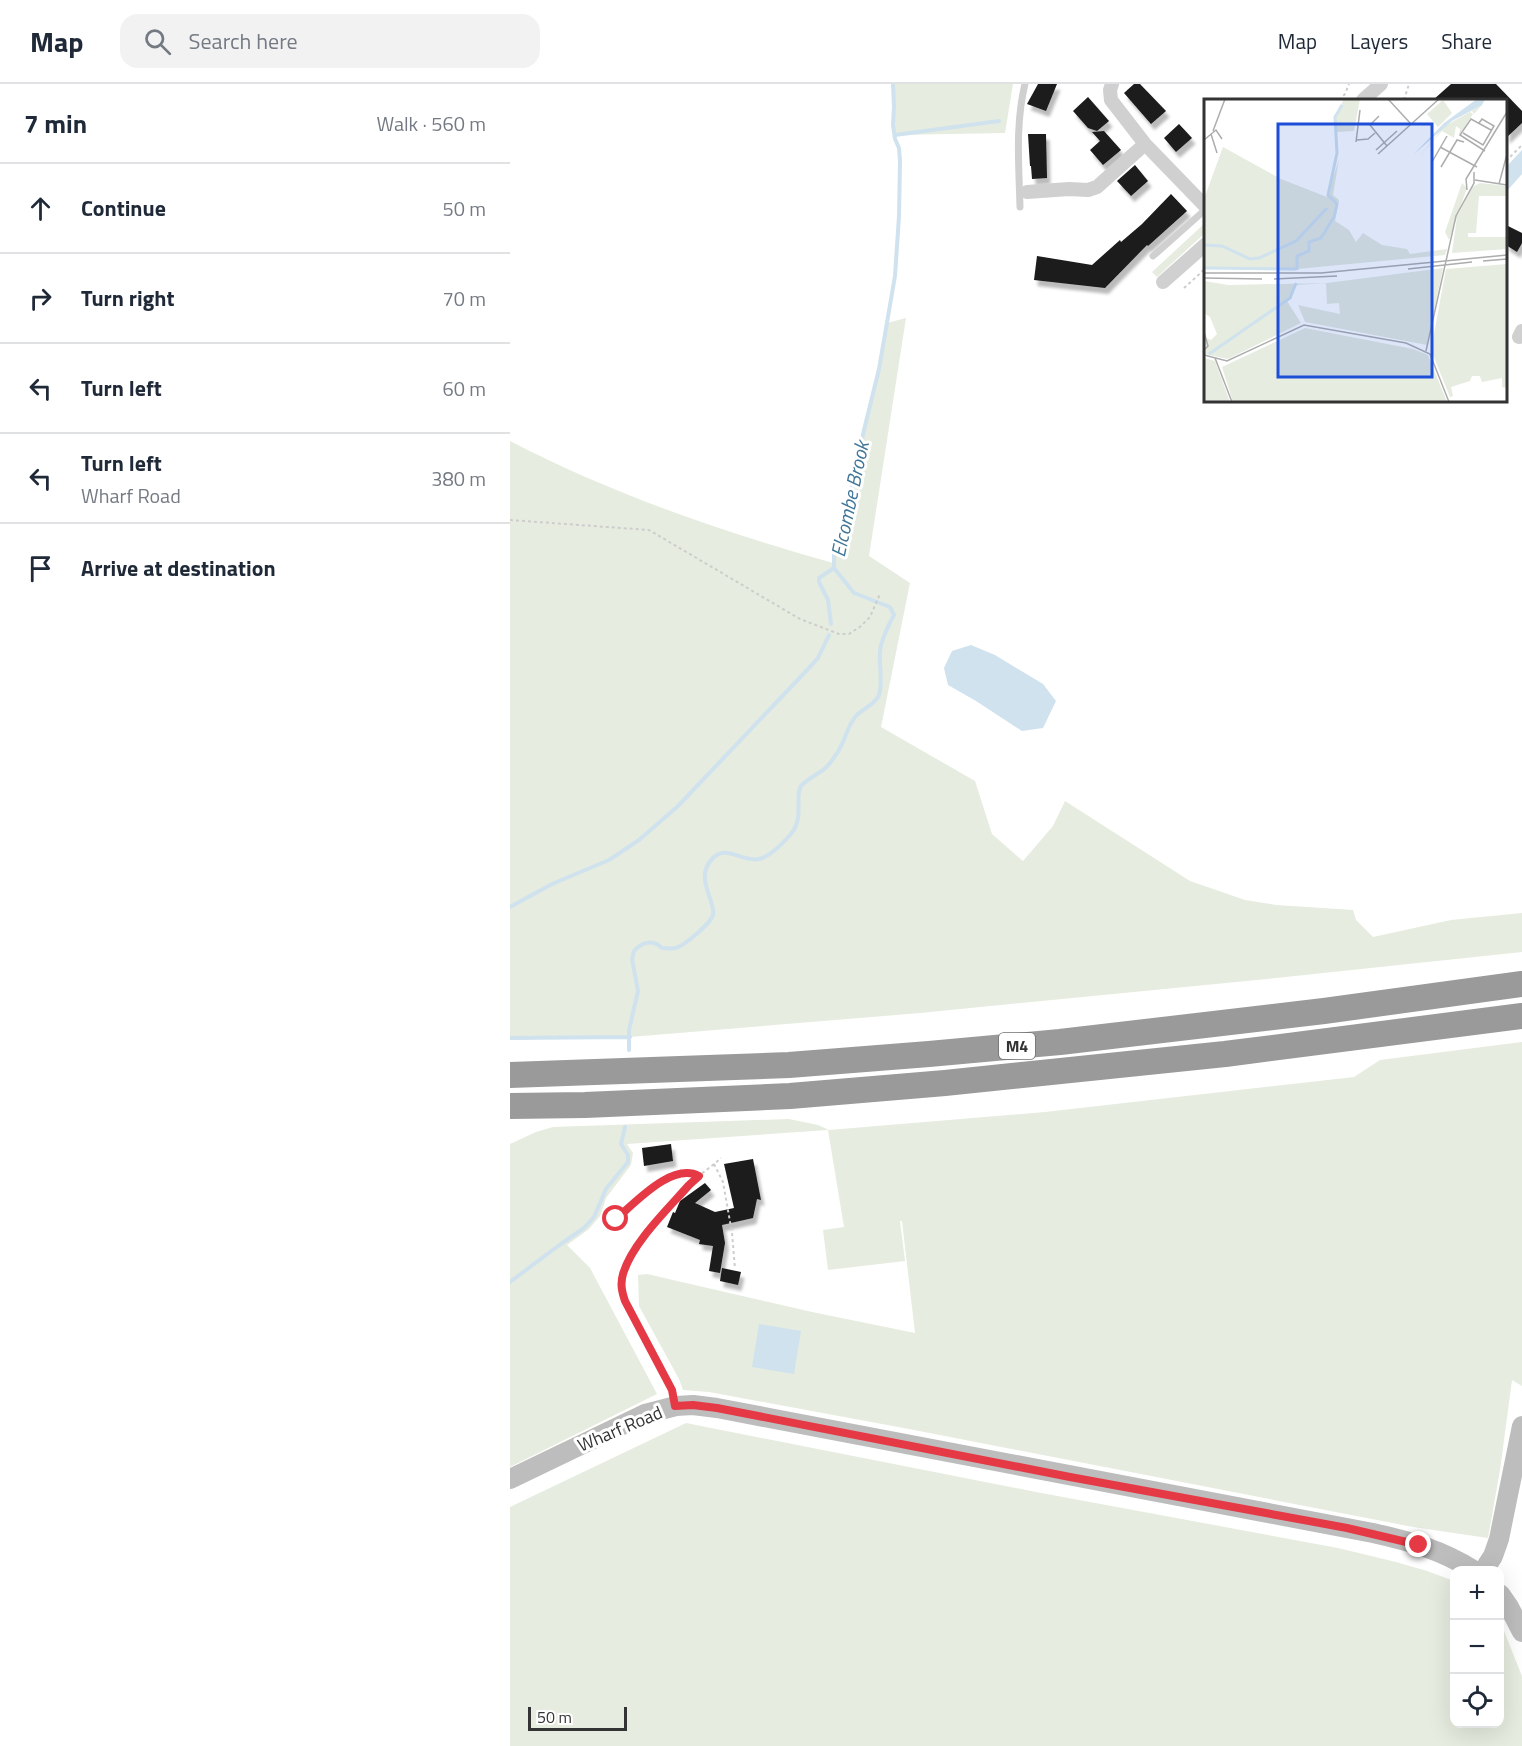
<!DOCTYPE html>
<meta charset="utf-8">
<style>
:root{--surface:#fff;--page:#f2f2f3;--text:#1f2937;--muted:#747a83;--line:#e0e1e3}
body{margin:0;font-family:"Titillium Web",sans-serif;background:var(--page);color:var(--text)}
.controls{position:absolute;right:18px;bottom:18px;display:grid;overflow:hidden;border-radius:12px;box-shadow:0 6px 24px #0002}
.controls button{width:54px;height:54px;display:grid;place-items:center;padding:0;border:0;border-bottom:2px solid var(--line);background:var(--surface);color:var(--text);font:30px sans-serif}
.scale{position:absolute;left:18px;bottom:15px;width:99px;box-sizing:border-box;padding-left:6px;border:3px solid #333;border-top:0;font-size:16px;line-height:21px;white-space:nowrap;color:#333;-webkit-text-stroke:4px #fff;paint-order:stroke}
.stop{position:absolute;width:18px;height:18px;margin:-14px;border:4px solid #e63946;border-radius:50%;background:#fff}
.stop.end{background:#e63946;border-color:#fff;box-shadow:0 2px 6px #0008}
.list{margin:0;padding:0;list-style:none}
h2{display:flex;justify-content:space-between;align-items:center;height:78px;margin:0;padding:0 24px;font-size:26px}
h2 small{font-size:20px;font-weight:400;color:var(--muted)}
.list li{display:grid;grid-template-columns:39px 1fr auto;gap:18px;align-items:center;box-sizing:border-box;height:90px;padding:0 24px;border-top:2px solid var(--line)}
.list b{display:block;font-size:22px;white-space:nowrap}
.list p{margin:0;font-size:20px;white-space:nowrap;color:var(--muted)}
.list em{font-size:20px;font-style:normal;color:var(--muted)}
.icon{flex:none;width:33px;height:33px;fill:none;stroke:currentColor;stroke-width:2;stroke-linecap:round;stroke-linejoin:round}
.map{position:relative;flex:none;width:1012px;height:1662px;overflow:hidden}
header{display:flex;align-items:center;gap:36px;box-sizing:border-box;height:84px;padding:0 30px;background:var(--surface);border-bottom:2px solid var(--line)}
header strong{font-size:28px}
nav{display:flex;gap:33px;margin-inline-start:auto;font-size:21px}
.search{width:420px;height:54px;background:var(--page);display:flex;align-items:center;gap:15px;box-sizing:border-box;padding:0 21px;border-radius:18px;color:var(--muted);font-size:22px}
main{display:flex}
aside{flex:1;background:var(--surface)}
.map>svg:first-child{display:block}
.green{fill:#e6ecdf}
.water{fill:#cfe2ee}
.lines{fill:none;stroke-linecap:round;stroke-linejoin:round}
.stream{stroke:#cfe2ee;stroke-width:4}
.building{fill:#1a1a1a;filter:url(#shadow)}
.path{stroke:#cdcdcd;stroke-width:2;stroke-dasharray:3 3;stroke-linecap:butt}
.lane{stroke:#d0d0d0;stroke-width:7}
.street{stroke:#d0d0d0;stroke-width:14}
.secondary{stroke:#bdbdbd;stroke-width:20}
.highway{stroke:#9a9a9a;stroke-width:26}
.route{stroke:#e63946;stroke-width:8}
.labels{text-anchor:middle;stroke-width:6;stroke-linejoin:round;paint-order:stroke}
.shield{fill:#fff;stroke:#707070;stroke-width:1.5}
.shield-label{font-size:16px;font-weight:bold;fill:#333}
.street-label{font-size:18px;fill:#333;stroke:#fff}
.water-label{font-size:20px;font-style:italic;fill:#3f7597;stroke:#fff}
.inset-river{fill:none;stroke:#cfe2ee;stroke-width:3}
.inset-road{fill:none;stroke:#adadad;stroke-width:1.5}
.view{fill:#1d4ed8;fill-opacity:0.15;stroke:#1d4ed8;stroke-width:3}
.inset-edge{fill:none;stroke:#333;stroke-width:3}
</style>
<header>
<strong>Map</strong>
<div class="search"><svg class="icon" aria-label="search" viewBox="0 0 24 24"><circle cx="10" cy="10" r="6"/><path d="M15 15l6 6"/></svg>Search here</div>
<nav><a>Map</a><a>Layers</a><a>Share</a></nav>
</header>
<main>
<aside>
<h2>7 min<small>Walk · 560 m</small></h2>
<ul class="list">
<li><svg class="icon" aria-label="ahead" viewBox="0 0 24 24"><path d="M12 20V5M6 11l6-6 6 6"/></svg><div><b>Continue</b></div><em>50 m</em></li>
<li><svg class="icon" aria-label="right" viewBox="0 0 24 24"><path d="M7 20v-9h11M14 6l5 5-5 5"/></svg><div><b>Turn right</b></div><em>70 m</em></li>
<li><svg class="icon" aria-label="left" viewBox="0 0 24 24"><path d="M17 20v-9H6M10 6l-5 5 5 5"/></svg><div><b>Turn left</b></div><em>60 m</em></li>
<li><svg class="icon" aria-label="left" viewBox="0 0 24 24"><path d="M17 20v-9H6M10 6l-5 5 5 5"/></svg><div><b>Turn left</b><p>Wharf Road</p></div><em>380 m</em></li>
<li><svg class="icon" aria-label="arrive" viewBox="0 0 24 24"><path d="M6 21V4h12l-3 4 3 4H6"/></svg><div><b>Arrive at destination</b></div></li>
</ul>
</aside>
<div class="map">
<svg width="1012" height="1662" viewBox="0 0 1012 1662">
<defs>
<filter id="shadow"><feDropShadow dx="3.5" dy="6" stdDeviation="1.5" flood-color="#0004"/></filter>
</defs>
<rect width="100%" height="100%" fill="#fff"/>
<!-- green -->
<path class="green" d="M383,0H503L495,49L385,51C381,35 384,17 383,0Z
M695,139V149L647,193L642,188Z
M396,234L359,472L400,499L371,643L465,697L482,750L513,777L543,742L555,717L680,797L735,816L766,821L843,826L846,836L863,853L941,836L1012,829V868L766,894L410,929L120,953L0,955V357C102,410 213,448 323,479L324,468L334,438L354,346L369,285L377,239Z
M1012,958V1302L1002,1296L990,1386L978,1454L903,1443L399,1345L199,1308L173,1306L169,1295L129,1222L128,1191L137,1190L302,1228L405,1249L392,1137H390L395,1177L318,1186L313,1146L334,1143L318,1046L117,1060L123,1069L121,1081L96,1114L90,1132L79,1145L57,1161L80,1184L147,1310L0,1383V1060L26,1048L43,1043L279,1035L308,1041L319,1046L535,1028L844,993L870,976Z
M176,1339L526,1408L828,1464L886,1478L917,1487L944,1497V1640H990V1537L1012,1592V1662H0V1423Z"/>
<!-- water -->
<path class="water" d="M1012,66V90L996,108V83Z
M461,561L485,571L533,600L546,617L533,644L512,647L466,617L438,601L434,584L442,567Z
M249,1240L291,1247L284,1290L242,1283Z"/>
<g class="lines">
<!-- stream -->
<path class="stream" d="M385,51L489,37
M321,540L318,516L309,498V494L324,484
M0,823L42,800L99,776L129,756L168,722L298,585L308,574L319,551
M0,954L120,953
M119,966V946L128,907L122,875L124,867C132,858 143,855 152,864C157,864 161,865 166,864C175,861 200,840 203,831C206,817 184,794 202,775C216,759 232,779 249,775C260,773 273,759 281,750C295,733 284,712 291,702C296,696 306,691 313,686C318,682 322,677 325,672C335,660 336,643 346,632C353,624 365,621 369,611C374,595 367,577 371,561C374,551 379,540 384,531L380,523L344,509L324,484V468L334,438L354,346L369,285L385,192L389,132L390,77L389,64L385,55L383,41L384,23L383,0
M0,1198L48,1162L74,1144L84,1133L96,1105L118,1078V1071L111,1060L115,1043"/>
</g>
<!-- building -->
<path class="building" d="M528,0H547L536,27L517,20Z
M624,0H630L656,27L641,40L614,9Z
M941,0H986L1012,27V39L996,54V16H923Z
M578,13L599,37L587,47L578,44L563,27Z
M669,40L682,54L666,68L654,54Z
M594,47L611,66L593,81L580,66L590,57L582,48Z
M518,50H536L537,94L522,95L521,82H520Z
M625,81L638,97L621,112L607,97Z
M661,110L677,127L638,162L637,161L595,204L524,196L527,172L582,181L610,156L611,158L632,140Z
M996,141L1012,149V159L1007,168L996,161Z
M161,1060L163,1077L134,1082L132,1064Z
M243,1075L251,1116L247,1115L243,1134L212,1141L215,1159L210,1189L199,1187L203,1162L189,1160L190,1156L157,1143L163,1128L165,1129L170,1117L195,1099L201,1106L185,1119L205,1128L224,1124L214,1080Z
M212,1184L231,1188L228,1201L210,1197Z"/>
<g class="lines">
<!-- path -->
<path class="path" d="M829,16L835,10L839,0
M894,16L899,0
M996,77L1012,61
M674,204L696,184
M0,436L139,446L290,535L329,550H339L351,542L360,533L370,510
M204,1080L213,1098L222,1149L225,1185
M107,1135C126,1118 161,1078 189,1092
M162,1307C153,1284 140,1263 128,1241C122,1231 114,1220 112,1208C106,1179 158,1121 179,1101C189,1091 201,1083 211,1074"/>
<!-- lane -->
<path class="lane" d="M510,123C509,82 505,41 515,0
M643,172L696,125"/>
<!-- street -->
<path class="street" d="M602,0L600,6L601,16L635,60L696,123
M853,16L871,0
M517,108L559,105L578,106L587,103L635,60
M653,198L696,160
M1009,253L1012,247"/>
<!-- secondary -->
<path class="secondary" d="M0,1395L135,1330L166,1322L183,1321L207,1324L863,1449C899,1457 932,1466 963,1486
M974,1486L983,1472L989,1455L1012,1342
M990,1510L999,1523L1012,1548"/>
<!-- highway -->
<path class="highway" d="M0,991L279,981L419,970L550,958L814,927L1012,900
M0,1022L75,1021L280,1012L435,999L715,970L1012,932"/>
</g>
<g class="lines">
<!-- route -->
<path class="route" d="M106,1135C126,1118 162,1078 189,1092L179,1101C158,1125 122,1159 113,1190C110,1200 112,1208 115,1217L162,1306L165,1322L183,1321L207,1324L560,1393L837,1444L909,1461"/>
</g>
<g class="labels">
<!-- shield labels -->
<rect class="shield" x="489" y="949" width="36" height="26" rx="4.5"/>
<g class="shield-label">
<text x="507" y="968">M4</text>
</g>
<!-- street labels -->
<g class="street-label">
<text transform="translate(110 1345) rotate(-23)" y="6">Wharf Road</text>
</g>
<!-- water labels -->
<g class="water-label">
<text transform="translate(340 415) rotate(-78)" y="7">Elcombe Brook</text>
</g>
</g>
<!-- overview -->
<g transform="translate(694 15)">
<rect width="303" height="303" fill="#fff"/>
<path d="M140,0H156L150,32L133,33L131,18ZM239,1L248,14L234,28L223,15ZM278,6L270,15L268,12L266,13L269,15L255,36L256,30L252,27L250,39L238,32L214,59L241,27ZM19,48L77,80L123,98L135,60L129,96L135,101L131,122L145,131L152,143L159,134L178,146L203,150L206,155L243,150L241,156L93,170L0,169V100ZM258,84L263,89L245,141L241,133ZM276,84L303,87V97H275L272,134H264V138H303V150L248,154L253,118L268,88ZM303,165V289L298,288V279L278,283L276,277H268L266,282L247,288L249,297L246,298L227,251L242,170ZM239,169L223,246L101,223L94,206L136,215L135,204L123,205L122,184L93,186L83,202L97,224L24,260L0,255V238L7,241L13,235L6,218L0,214V182L24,186L123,184ZM101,229L209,250L224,256L243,303H29L18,268ZM0,259L11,262L26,303H0Z" fill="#e6ecdf"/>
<path d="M273,0H281L278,6L248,22L210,55L240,24Z" fill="#cfe2ee"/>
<path class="inset-river" d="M0,146L18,147L46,160L55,159L92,142L123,109M0,169L92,170M93,171V157L105,152V143L117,139L130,118L133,105L124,96L133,54L131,18L138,6M5,255L86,199L92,184"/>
<path class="inset-road" d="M184,0L207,25M175,17L166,26L183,47M9,32L21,0M259,34L279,46L290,27L278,20L275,24M7,35L13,54M0,41L12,31L18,40M153,41L164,40L171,34M152,43L156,11M236,48L273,68M172,51L193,32M281,52L256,36L267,20L287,31M174,55L235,0M228,63L243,37M237,68L253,41L260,43M271,81L303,86M295,85L303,55M263,91L262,80L303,13M279,162L303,160M204,170L268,163M0,174H117L303,156M0,179L58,180M70,180L133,177M0,233L4,247L0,251M222,252L252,117L270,84V73M0,256L23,262L100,226L202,244L226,255L245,303M11,259L28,303"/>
<path class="view" d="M74,25H228V278H74Z"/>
<rect width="303" height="303" class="inset-edge"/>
</g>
</svg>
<div class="controls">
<button>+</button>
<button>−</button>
<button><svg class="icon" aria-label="locate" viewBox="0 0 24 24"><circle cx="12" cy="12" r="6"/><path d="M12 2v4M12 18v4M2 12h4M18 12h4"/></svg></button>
</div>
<div class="scale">50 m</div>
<div class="stop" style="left:106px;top:1135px"></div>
<div class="stop end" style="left:909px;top:1461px"></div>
</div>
</main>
